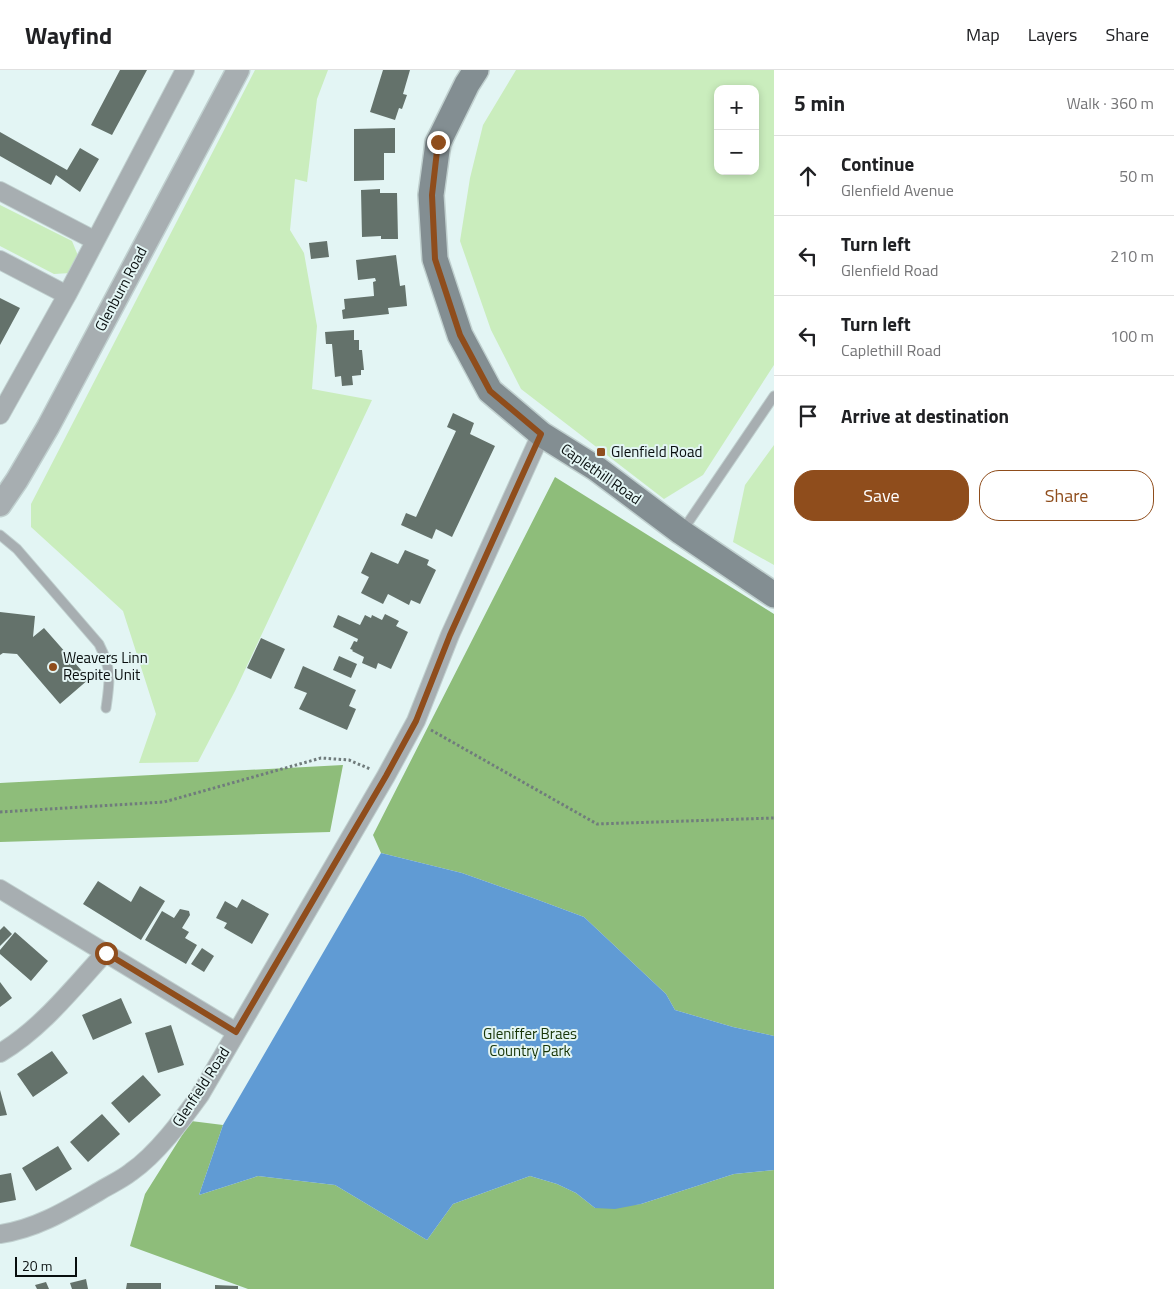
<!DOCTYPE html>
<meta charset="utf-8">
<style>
:root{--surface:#fff;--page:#f2f2f2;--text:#202124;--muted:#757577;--line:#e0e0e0;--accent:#8f4d1c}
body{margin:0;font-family:"Titillium Web",sans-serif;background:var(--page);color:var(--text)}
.controls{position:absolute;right:15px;top:15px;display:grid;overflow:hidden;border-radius:10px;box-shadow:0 2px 8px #0003}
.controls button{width:45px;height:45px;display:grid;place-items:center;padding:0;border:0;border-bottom:1px solid var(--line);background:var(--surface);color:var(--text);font:25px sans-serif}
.scale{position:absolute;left:15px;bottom:12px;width:62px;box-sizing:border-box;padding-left:5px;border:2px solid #080e0e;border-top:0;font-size:14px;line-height:18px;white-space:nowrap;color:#080e0e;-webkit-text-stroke:4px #e3f5f4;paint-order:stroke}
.stop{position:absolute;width:15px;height:15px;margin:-11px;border:4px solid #8f4d1c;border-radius:50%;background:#fff}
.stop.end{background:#8f4d1c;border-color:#fff;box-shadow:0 1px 5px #0008}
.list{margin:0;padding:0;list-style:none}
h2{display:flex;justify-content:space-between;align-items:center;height:65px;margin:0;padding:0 20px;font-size:21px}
h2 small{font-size:16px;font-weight:400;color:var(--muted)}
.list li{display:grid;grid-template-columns:32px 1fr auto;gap:15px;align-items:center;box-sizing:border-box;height:80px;padding:0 20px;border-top:1px solid var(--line)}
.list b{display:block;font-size:19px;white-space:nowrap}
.list p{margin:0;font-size:16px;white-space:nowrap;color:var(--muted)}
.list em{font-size:16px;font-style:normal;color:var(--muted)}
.actions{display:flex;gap:10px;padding:15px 20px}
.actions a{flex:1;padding:11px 0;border:1px solid var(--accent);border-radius:20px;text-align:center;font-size:18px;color:var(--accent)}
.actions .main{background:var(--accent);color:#fff}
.icon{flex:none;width:28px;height:28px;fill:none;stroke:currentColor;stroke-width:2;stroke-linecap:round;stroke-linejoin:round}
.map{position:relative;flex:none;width:774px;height:1219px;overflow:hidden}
header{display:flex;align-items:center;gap:30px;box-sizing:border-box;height:70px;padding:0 25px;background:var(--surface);border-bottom:1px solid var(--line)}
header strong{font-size:24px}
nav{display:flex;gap:28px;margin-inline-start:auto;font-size:18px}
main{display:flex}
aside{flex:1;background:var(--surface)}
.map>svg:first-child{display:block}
.green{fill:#caedbd;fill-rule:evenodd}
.forest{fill:#8ebd7a}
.water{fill:#609bd4}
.building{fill:#64726b}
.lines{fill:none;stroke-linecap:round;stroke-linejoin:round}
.service-casing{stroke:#c0d0cf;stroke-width:11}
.minor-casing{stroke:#c0d0cf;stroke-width:20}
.tertiary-casing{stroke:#c0d0cf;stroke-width:25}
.secondary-casing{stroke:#c0d0cf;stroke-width:28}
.path{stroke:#707c7c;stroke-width:3;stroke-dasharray:2.5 2.5;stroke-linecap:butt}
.service{stroke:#a7aeb1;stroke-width:9}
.minor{stroke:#a7aeb1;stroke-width:18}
.tertiary{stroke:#a7aeb1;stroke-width:22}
.secondary{stroke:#838e92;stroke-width:25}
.route{stroke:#8f4d1c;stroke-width:6}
.poi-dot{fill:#8f4d1c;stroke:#e3f5f4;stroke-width:2}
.labels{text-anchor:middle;stroke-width:4;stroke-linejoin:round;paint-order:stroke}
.street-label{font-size:15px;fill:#080e0e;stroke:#e3f5f4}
.poi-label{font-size:15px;fill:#080e0e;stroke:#e3f5f4;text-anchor:start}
.park-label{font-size:15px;fill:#173506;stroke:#e3f5f4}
</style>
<header>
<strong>Wayfind</strong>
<nav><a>Map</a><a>Layers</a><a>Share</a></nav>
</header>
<main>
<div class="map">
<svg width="774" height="1219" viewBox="0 0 774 1219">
<rect width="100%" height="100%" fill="#e3f5f4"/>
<!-- green -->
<path class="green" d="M255,0H328L317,29L307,112L295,109L290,160L304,183L317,256L312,319L372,330L235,621L198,692L139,693L156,644L123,541L31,457V434Z
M516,0H774V295L703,405L664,429L521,319L491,260L460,171L470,108L483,55ZM718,19H755V101H718Z
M0,135L72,171L79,188L71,203L54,204L0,176Z
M774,375V495L733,472L745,415Z"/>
<!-- forest -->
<path class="forest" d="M555,407L774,544V966L733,957L675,940L666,924L584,847L533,828L462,803L381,783L373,765Z
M343,695L330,762L0,772V713Z
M191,1051L223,1055L199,1125L258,1106L335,1115L427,1170L453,1134L530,1106L557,1114L576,1123L595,1138L641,1134L734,1104L774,1100V1219H248L130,1176L145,1124Z"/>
<!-- water -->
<path class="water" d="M381,783L462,803L533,828L584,847L666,924L675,940L733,957L774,966V1100L734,1104L641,1134L615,1139L595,1138L576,1123L557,1114L530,1106L453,1134L427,1170L335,1115L258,1106L199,1125L223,1055Z"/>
<!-- building -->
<path class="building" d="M120,0H147L112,65L91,55Z
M383,0H410L403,24L407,25L402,39L399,38L395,50L370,42Z
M395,58V83H384V110L354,111V59Z
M0,62L67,100L80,78L99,89L80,122L56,105L51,115L0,86Z
M380,119V123H397L398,169H381V166L362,167L361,120Z
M327,171L329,187L311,189L309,173Z
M396,185L400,216L405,215L407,236L388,238L389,244L343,249L342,240L345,239L344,229L374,226L373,212L376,211L375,208L358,210L356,190Z
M0,228L20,238L0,275Z
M354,260V270H359V280H362L364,300H361V305L352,306L353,315L342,316L341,306L335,307L332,274H326L325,262Z
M453,343L474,353L470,364L495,376L452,467L436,459L432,469L401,455L406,443L416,447L456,361L447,357Z
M405,480L429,490L427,495L436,500L420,534L411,530L409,535L388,524L383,534L361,523L369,507L361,503L371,482L398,494Z
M0,542L35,546L33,567L44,558L89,609L60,634L17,584L3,583L0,585Z
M385,544L399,551L396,556L408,562L391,599L378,593L376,599L362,593L364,587L352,581L353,580L350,579L354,571L357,572L358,569L333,557L338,545L360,555L365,545L371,548L372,545L382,550Z
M261,568L285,579L271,609L247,598Z
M339,586L357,594L351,608L333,600Z
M303,596L356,620L349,636L356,639L347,660L299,639L307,623L294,618Z
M98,811L131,832L140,816L165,831L141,870L83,834Z
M242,829L269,844L252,874L224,858L227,853L216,848L225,831L237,838Z
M180,839L189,841L190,845L182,858L189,862L185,868L197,875L186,894L145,870L162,841L174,848Z
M4,856L12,864L0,876V860Z
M15,862L48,891L31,911L0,884V880Z
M202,878L214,886L204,902L191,894Z
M0,912L12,928L0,937Z
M121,928L132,953L93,970L82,945Z
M171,955L184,995L158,1003L145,963Z
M52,981L68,1003L33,1027L17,1004Z
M143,1005L161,1025L129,1053L111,1033Z
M0,1020L7,1045L0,1046Z
M102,1044L120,1064L88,1092L70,1072Z
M58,1076L72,1099L36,1121L22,1098Z
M11,1103L16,1130L0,1133V1105Z
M86,1209L88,1219H72L70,1213Z
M46,1212L49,1219H37L35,1215Z
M127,1213H161V1219H126Z
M215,1215L238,1216V1219H215Z"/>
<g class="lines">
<!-- service casing -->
<g class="service-casing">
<path id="service" d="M683,460L774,326
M0,465L17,479L99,574C112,600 110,610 106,638"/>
</g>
<!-- minor casing -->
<g class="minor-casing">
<path id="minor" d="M0,121L94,170
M0,190L67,225
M0,345L67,225L185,0
M0,819L236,962
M0,983C41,959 73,918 105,883
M0,1164C36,1159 67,1140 98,1122C109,1115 121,1110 131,1102C157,1084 182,1050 200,1025L386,706L416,651L450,565L541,364"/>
</g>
<!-- tertiary casing -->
<g class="tertiary-casing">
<path id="tertiary" d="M0,435L17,410L48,357L238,0"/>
</g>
<!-- secondary casing -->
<g class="secondary-casing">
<path id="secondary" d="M476,0L467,14L438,73L431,125L435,189L460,265L490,321L541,364L597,399L681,462L774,525"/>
</g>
<!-- path -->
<path class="path" d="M431,660L597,754L774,748
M0,742L164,732L321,688L349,690L370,699"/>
<!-- service -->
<use href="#service" class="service"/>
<!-- minor -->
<use href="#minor" class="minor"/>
<!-- tertiary -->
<use href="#tertiary" class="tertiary"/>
<!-- secondary -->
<use href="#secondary" class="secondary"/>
</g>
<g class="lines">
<!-- route -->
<path class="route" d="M106,883L236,962L386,706L416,651L450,565L541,364L490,321L460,265L435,189L432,125L438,72"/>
</g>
<!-- markers -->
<g class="poi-dot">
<rect x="596" y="377" width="10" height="10" rx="2.5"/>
<circle cx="53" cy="597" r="5"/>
</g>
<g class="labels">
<!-- street labels -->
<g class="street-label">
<text transform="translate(121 219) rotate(-62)" y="5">Glenburn Road</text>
<text transform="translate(601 404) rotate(35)" y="5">Caplethill Road</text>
<text transform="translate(201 1017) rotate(-57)" y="5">Glenfield Road</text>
</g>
<!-- poi labels -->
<g class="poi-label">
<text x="611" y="387">Glenfield Road</text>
<text x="63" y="593">Weavers Linn<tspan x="63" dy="17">Respite Unit</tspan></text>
</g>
<!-- park labels -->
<g class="park-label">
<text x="530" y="969">Gleniffer Braes<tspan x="530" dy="17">Country Park</tspan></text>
</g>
</g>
</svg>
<div class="controls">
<button>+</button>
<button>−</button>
</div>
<div class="scale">20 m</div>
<div class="stop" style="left:106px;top:883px"></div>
<div class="stop end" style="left:438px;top:72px"></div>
</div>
<aside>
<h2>5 min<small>Walk · 360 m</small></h2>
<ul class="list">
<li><svg class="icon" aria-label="ahead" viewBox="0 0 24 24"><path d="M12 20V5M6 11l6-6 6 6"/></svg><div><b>Continue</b><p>Glenfield Avenue</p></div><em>50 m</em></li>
<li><svg class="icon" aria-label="left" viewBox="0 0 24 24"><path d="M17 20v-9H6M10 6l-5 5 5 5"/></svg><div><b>Turn left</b><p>Glenfield Road</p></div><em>210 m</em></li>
<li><svg class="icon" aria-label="left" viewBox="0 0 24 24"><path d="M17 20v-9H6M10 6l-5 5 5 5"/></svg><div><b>Turn left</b><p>Caplethill Road</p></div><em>100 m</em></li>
<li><svg class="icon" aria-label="arrive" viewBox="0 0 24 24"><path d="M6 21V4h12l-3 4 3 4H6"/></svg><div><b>Arrive at destination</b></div></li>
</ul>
<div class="actions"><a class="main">Save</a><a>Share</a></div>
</aside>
</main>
